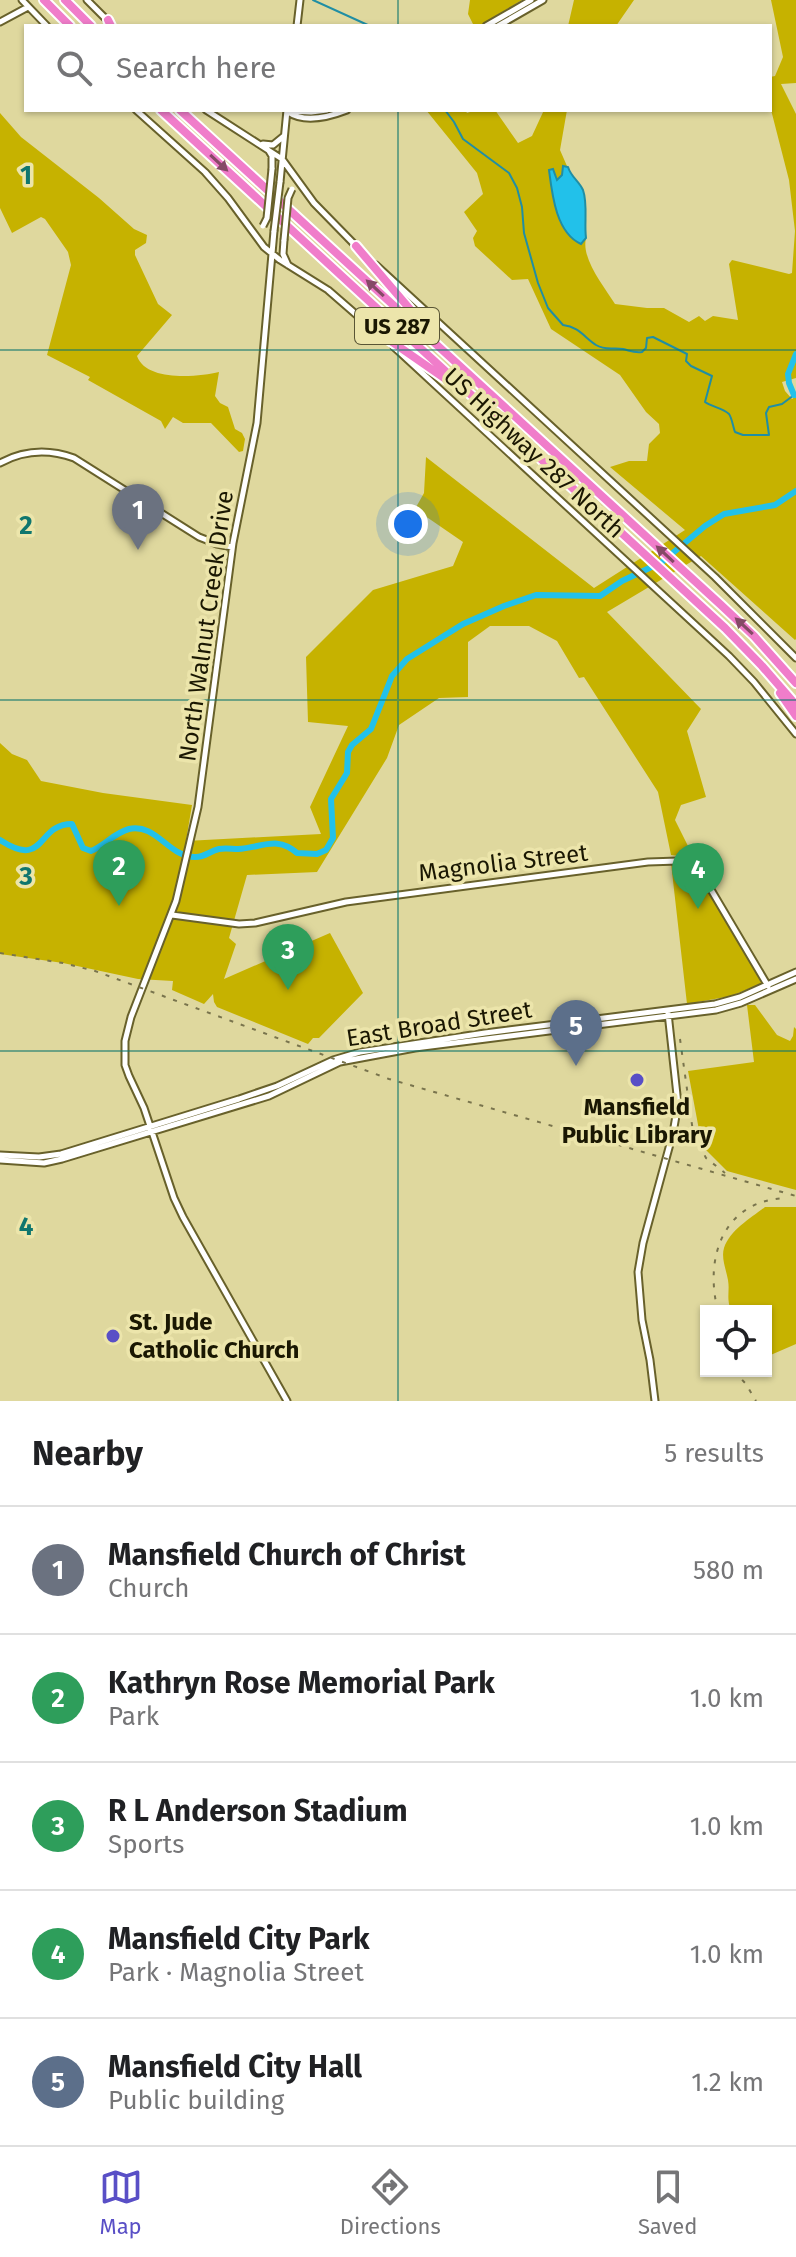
<!DOCTYPE html>
<meta charset="utf-8">
<style>
:root{--surface:#fff;--page:#f2f2f2;--text:#202124;--muted:#757577;--line:#e0e0e0;--accent:#594fc6}
body{margin:0;font-family:"Fira Sans",sans-serif;background:var(--page);color:var(--text)}
.controls{position:absolute;right:24px;bottom:24px;display:grid;overflow:hidden;border-radius:0px;box-shadow:0 2px 6px #0004}
.controls button{width:72px;height:72px;display:grid;place-items:center;padding:0;border:0;border-bottom:2px solid var(--line);background:var(--surface);color:var(--text);font:40px sans-serif}
.you{position:absolute;left:408px;top:524px;width:28px;height:28px;margin:-20px;border:6px solid #fff;border-radius:50%;background:#1a73e8;box-shadow:0 0 0 12px #1a73e833}
.badge{display:grid;place-items:center;width:52px;height:52px;border-radius:50%;background:var(--accent);color:#fff;font-size:26px;font-weight:700}
.pin{position:absolute;translate:-50% -66px;filter:drop-shadow(0 2px 4px #0008)}
.pin::after{content:'';position:absolute;top:42px;width:28px;height:24px;background:inherit;clip-path:polygon(0 0,100% 0,50% 100%)}
.list{margin:0;padding:0;list-style:none}
h2{display:flex;justify-content:space-between;align-items:center;height:104px;margin:0;padding:0 32px;font-size:34px}
h2 small{font-size:26px;font-weight:400;color:var(--muted)}
.list li{display:grid;grid-template-columns:52px 1fr auto;gap:24px;align-items:center;box-sizing:border-box;height:128px;padding:0 32px;border-top:2px solid var(--line)}
.list b{display:block;font-size:30px;white-space:nowrap}
.list p{margin:0;font-size:26px;white-space:nowrap;color:var(--muted)}
.list em{font-size:26px;font-style:normal;color:var(--muted)}
.icon{flex:none;width:44px;height:44px;fill:none;stroke:currentColor;stroke-width:2;stroke-linecap:round;stroke-linejoin:round}
.map{position:relative;flex:none;width:796px;height:1401px;overflow:hidden}
.search{position:absolute;background:var(--surface);box-shadow:0 2px 6px #0004;left:24px;right:24px;top:24px;height:88px;display:flex;align-items:center;gap:20px;box-sizing:border-box;padding:0 28px;border-radius:0px;color:var(--muted);font-size:30px}
.sheet{height:744px;background:var(--surface)}
nav{display:flex;justify-content:space-around;align-items:center;box-sizing:border-box;height:112px;border-top:2px solid var(--line);background:var(--surface);font-size:22px;color:var(--muted)}
nav a{display:grid;justify-items:center;gap:4px}
nav .on{color:var(--accent)}
.map>svg:first-child{display:block}
.green{fill:#c6b200}
.water{fill:#22c1ea;stroke:#208ea4;stroke-width:2}
.lines{fill:none;stroke-linecap:round;stroke-linejoin:round}
.stream{stroke:#208ea4;stroke-width:2}
.river{stroke:#22c1ea;stroke-width:6}
.secondary-casing{stroke:#68612b;stroke-width:9}
.highway-casing{stroke:#fff;stroke-width:12}
.secondary{stroke:#fff;stroke-width:5}
.highway{stroke:#f07dca;stroke-width:8}
.rail{stroke:#79744d;stroke-width:2;stroke-dasharray:4 8;stroke-linecap:butt}
.secondary-bridge-casing{stroke:#68612b;stroke-width:9;stroke-linecap:butt}
.secondary-bridge{stroke:#fff;stroke-width:5}
.oneway{fill:#854a66}
.grid{fill:none;stroke:#0f766e;stroke-width:2;stroke-opacity:0.55}
.poi-dot{fill:#594fc6;stroke:#ece5ab;stroke-width:3}
.labels{text-anchor:middle;stroke-width:7;stroke-linejoin:round;paint-order:stroke}
.shield{fill:#ece5ab;stroke:#595535;stroke-width:2}
.shield-label{font-size:22px;font-weight:bold;fill:#1a1702}
.street-label{font-size:24px;fill:#1a1702;stroke:#ece5ab}
.poi-label{font-size:24px;font-weight:bold;fill:#1a1702;stroke:#ece5ab}
.grid-label{font-size:26px;text-anchor:middle;font-weight:bold;fill:#0f766e;stroke:#ece5ab;stroke-width:7;stroke-linejoin:round;paint-order:stroke}
</style>
<div class="map">
<svg width="796" height="1401" viewBox="0 0 796 1401">
<rect width="100%" height="100%" fill="#dfd89e"/>
<!-- green -->
<path class="green" d="M470,0H522L479,26H474L468,14Z
M574,0H634L616,26H568Z
M771,0H796V83L781,84L796,114V378L782,382L785,391L792,399L796,396V639L795,640L701,556L607,612L701,709L687,731L706,797L681,805L675,820L694,858L671,855L658,792L584,677L579,678L557,641L529,626H490L468,642V697L439,698L399,725L387,758L317,872L247,875L229,938L236,944L224,979L330,933L363,993L319,1038H313L308,1044L217,1007L214,1002L213,994L204,1004L172,990L173,981L138,979L63,963L0,954V743L12,754L27,760L41,781L103,793L192,805L186,841L321,834L310,807L348,726L308,722L306,657L373,590L453,566L463,542L415,509L424,493L426,457L594,588L685,530L610,467L629,461H647L649,444L660,433L659,424L646,412L620,375L551,329L528,279L512,280L475,246L473,238L477,231L464,212L483,194L477,173L426,110H465L467,113L476,110H495L518,143L532,136L544,110H567L560,150L570,173L581,186L584,196L586,238C581,259 604,286 615,304L647,308H664L689,322L699,316L705,321L713,316L738,320L729,264L732,260L789,274L792,273L795,231L789,180L770,106V77L775,76L783,57Z
M0,113L21,137L99,198L134,229L147,235L146,243L135,250V255L158,304L172,315L137,356C146,382 198,377 219,372L215,396L220,403L228,407L235,429L242,433L245,439L243,451L239,452L211,423H183L173,417L165,429L161,421L88,380L90,377L47,355L71,265L68,252L45,219L41,217L12,233L0,208Z
M671,863L697,868L744,953L750,951L767,980L763,983L731,996L687,1004Z
M747,1005H755L777,1035L790,1041L793,1036L794,1027L796,1029V1190L727,1171L702,1146L688,1071L754,1062Z
M765,1207H796V1344L766,1357V1311H731C726,1297 730,1292 728,1280C726,1269 721,1258 724,1248C730,1230 751,1218 765,1207Z"/>
<!-- water -->
<path class="water" d="M563,166L568,167C571,177 579,181 583,190C588,204 584,223 586,238L581,244C556,233 552,194 549,170L553,169L557,180L562,175Z"/>
<g class="lines">
<!-- stream -->
<path class="stream" d="M313,0L370,26
M445,110L454,122L463,139L509,173L517,188L522,207L524,233L538,283L548,308L563,325C579,327 584,337 596,345C606,351 613,347 623,349C631,351 634,353 642,352L646,348L647,338L653,337L687,354L686,361L691,366L712,376L705,402C712,407 723,408 729,414C732,418 733,427 735,432L743,435H769L766,413L769,407L782,404L794,395"/>
<!-- river -->
<path class="river" d="M796,354L788,374L789,383L794,395H796
M0,840C46,870 36,824 72,824L83,848L91,851C104,846 114,833 129,829C157,823 169,858 196,857C205,857 210,851 219,849C225,848 232,849 238,849C261,848 277,835 297,853L317,854L326,850L333,838L331,799L347,773L348,752L352,745L371,729L392,676L407,659L463,624L504,606L536,595L600,596L622,581L662,562L705,526L724,514L775,505L796,491"/>
<!-- secondary casing -->
<g class="secondary-casing">
<path id="secondary" d="M22,0L47,26
M87,0L107,20
M0,22L28,7
M297,26L300,0
M486,26L531,0
M498,26L543,0
M136,110L205,172L228,198L264,247L280,260L328,290L374,330
M206,110L282,159L314,203L357,247
M288,111L311,112L327,110
M288,112C304,123 329,117 347,110
M263,144L273,145L284,136
M269,151L272,156V169
M280,182L287,110
M274,231L257,423L233,543L198,807L176,901L131,1017L125,1041V1065L129,1076L144,1108L174,1198L183,1217L287,1401
M284,240L283,254L288,265
M376,265L715,577L796,658
M394,347L729,656L754,682L796,734
M0,463C24,450 49,449 74,458L199,537L217,544L232,547
M172,915L239,924L255,923L346,902L648,862L678,861L697,866L768,986
M0,1155L39,1157L61,1154L239,1099L277,1086L333,1060L360,1052L485,1033L715,1004L740,997L796,972
M0,1160L44,1163L62,1159L269,1096L340,1062L415,1048L716,1010L741,1003L796,979
M655,1401L650,1360L642,1320L638,1272L643,1243L673,1133L678,1104L668,1013"/>
</g>
<!-- highway casing -->
<g class="highway-casing">
<path id="highway" d="M44,0L70,26
M65,0L91,26
M108,20L111,26
M161,110L725,628L762,666L796,705
M180,110L721,605L754,636L796,683
M356,246L432,335
M372,328L447,380
M780,693L796,716"/>
</g>
<!-- secondary -->
<use href="#secondary" class="secondary"/>
<!-- highway -->
<use href="#highway" class="highway"/>
<!-- rail -->
<path class="rail" d="M0,953L63,963L95,971L389,1079L796,1196
M680,1039L693,1132L706,1158L725,1173
M718,1311C704,1258 723,1201 785,1198
M734,1371L746,1384L756,1401"/>
<!-- secondary-bridge casing -->
<g class="secondary-bridge-casing">
<path id="secondary-bridge" d="M263,226L267,218L272,169
M274,231L280,182
M284,240L288,198L292,189"/>
</g>
<!-- secondary-bridge -->
<use href="#secondary-bridge" class="secondary-bridge"/>
</g>
<!-- one-way arrows -->
<defs><path id="oneway-solid" d="M-6-.8H1V-3.2L6.5 0L1 3.2V.8H-6Z" transform="scale(2)"/></defs>
<g class="oneway">
<use href="#oneway-solid" transform="translate(219 163) rotate(43)"/>
<use href="#oneway-solid" transform="translate(375 288) rotate(-137)"/>
<use href="#oneway-solid" transform="translate(665 554) rotate(-137)"/>
<use href="#oneway-solid" transform="translate(744 626) rotate(-137)"/>
</g>
<!-- grid -->
<path class="grid" d="M398,0V26M398,110V1401M0,350H796M0,700H796M0,1051H796"/>
<!-- markers -->
<g class="poi-dot">
<circle cx="637" cy="1080" r="8"/>
<circle cx="113" cy="1336" r="8"/>
</g>
<g class="labels">
<!-- shield labels -->
<rect class="shield" x="355" y="308" width="84" height="36" rx="6"/>
<g class="shield-label">
<text x="397" y="334">US 287</text>
</g>
<!-- street labels -->
<g class="street-label">
<text transform="translate(534 453) rotate(43)" y="8">US Highway 287 North</text>
<text transform="translate(206 626) rotate(-82)" y="8">North Walnut Creek Drive</text>
<text transform="translate(503 863) rotate(-7)" y="8">Magnolia Street</text>
<text transform="translate(439 1024) rotate(-9)" y="8">East Broad Street</text>
</g>
<!-- poi labels -->
<g class="poi-label">
<text x="637" y="1115">Mansfield<tspan x="637" dy="28">Public Library</tspan></text>
<text x="129" y="1330" text-anchor="start">St. Jude<tspan x="129" dy="28">Catholic Church</tspan></text>
</g>
</g>
<g class="grid-label">
<text x="26" y="184">1</text>
<text x="26" y="534">2</text>
<text x="26" y="885">3</text>
<text x="26" y="1235">4</text>
</g>
</svg>
<div class="controls">
<button><svg class="icon" aria-label="locate" viewBox="0 0 24 24"><circle cx="12" cy="12" r="6"/><path d="M12 2v4M12 18v4M2 12h4M18 12h4"/></svg></button>
</div>
<div class="you"></div>
<div class="pin badge" style="left:138px;top:550px;background:#6b7280">1</div>
<div class="pin badge" style="left:119px;top:906px;background:#2e9e5b">2</div>
<div class="pin badge" style="left:288px;top:990px;background:#2e9e5b">3</div>
<div class="pin badge" style="left:698px;top:909px;background:#2e9e5b">4</div>
<div class="pin badge" style="left:576px;top:1066px;background:#5c6f8a">5</div>
<div class="search"><svg class="icon" aria-label="search" viewBox="0 0 24 24"><circle cx="10" cy="10" r="6"/><path d="M15 15l6 6"/></svg>Search here</div>
</div>
<section class="sheet">
<h2>Nearby<small>5 results</small></h2>
<ul class="list">
<li><span class="badge" style="background:#6b7280">1</span><div><b>Mansfield Church of Christ</b><p>Church</p></div><em>580 m</em></li>
<li><span class="badge" style="background:#2e9e5b">2</span><div><b>Kathryn Rose Memorial Park</b><p>Park</p></div><em>1.0 km</em></li>
<li><span class="badge" style="background:#2e9e5b">3</span><div><b>R L Anderson Stadium</b><p>Sports</p></div><em>1.0 km</em></li>
<li><span class="badge" style="background:#2e9e5b">4</span><div><b>Mansfield City Park</b><p>Park · Magnolia Street</p></div><em>1.0 km</em></li>
<li><span class="badge" style="background:#5c6f8a">5</span><div><b>Mansfield City Hall</b><p>Public building</p></div><em>1.2 km</em></li>
</ul>
</section>
<nav>
<a class="on"><svg class="icon" aria-label="map" viewBox="0 0 24 24"><path d="M3 6l6-2 6 2 6-2v14l-6 2-6-2-6 2zM9 4v14M15 6v14"/></svg>Map</a>
<a><svg class="icon" aria-label="directions" viewBox="0 0 24 24"><path d="M12 3l9 9-9 9-9-9zM9 14v-3h6M13 9l2 2-2 2"/></svg>Directions</a>
<a><svg class="icon" aria-label="saved" viewBox="0 0 24 24"><path d="M7 4h10v16l-5-4-5 4z"/></svg>Saved</a>
</nav>
